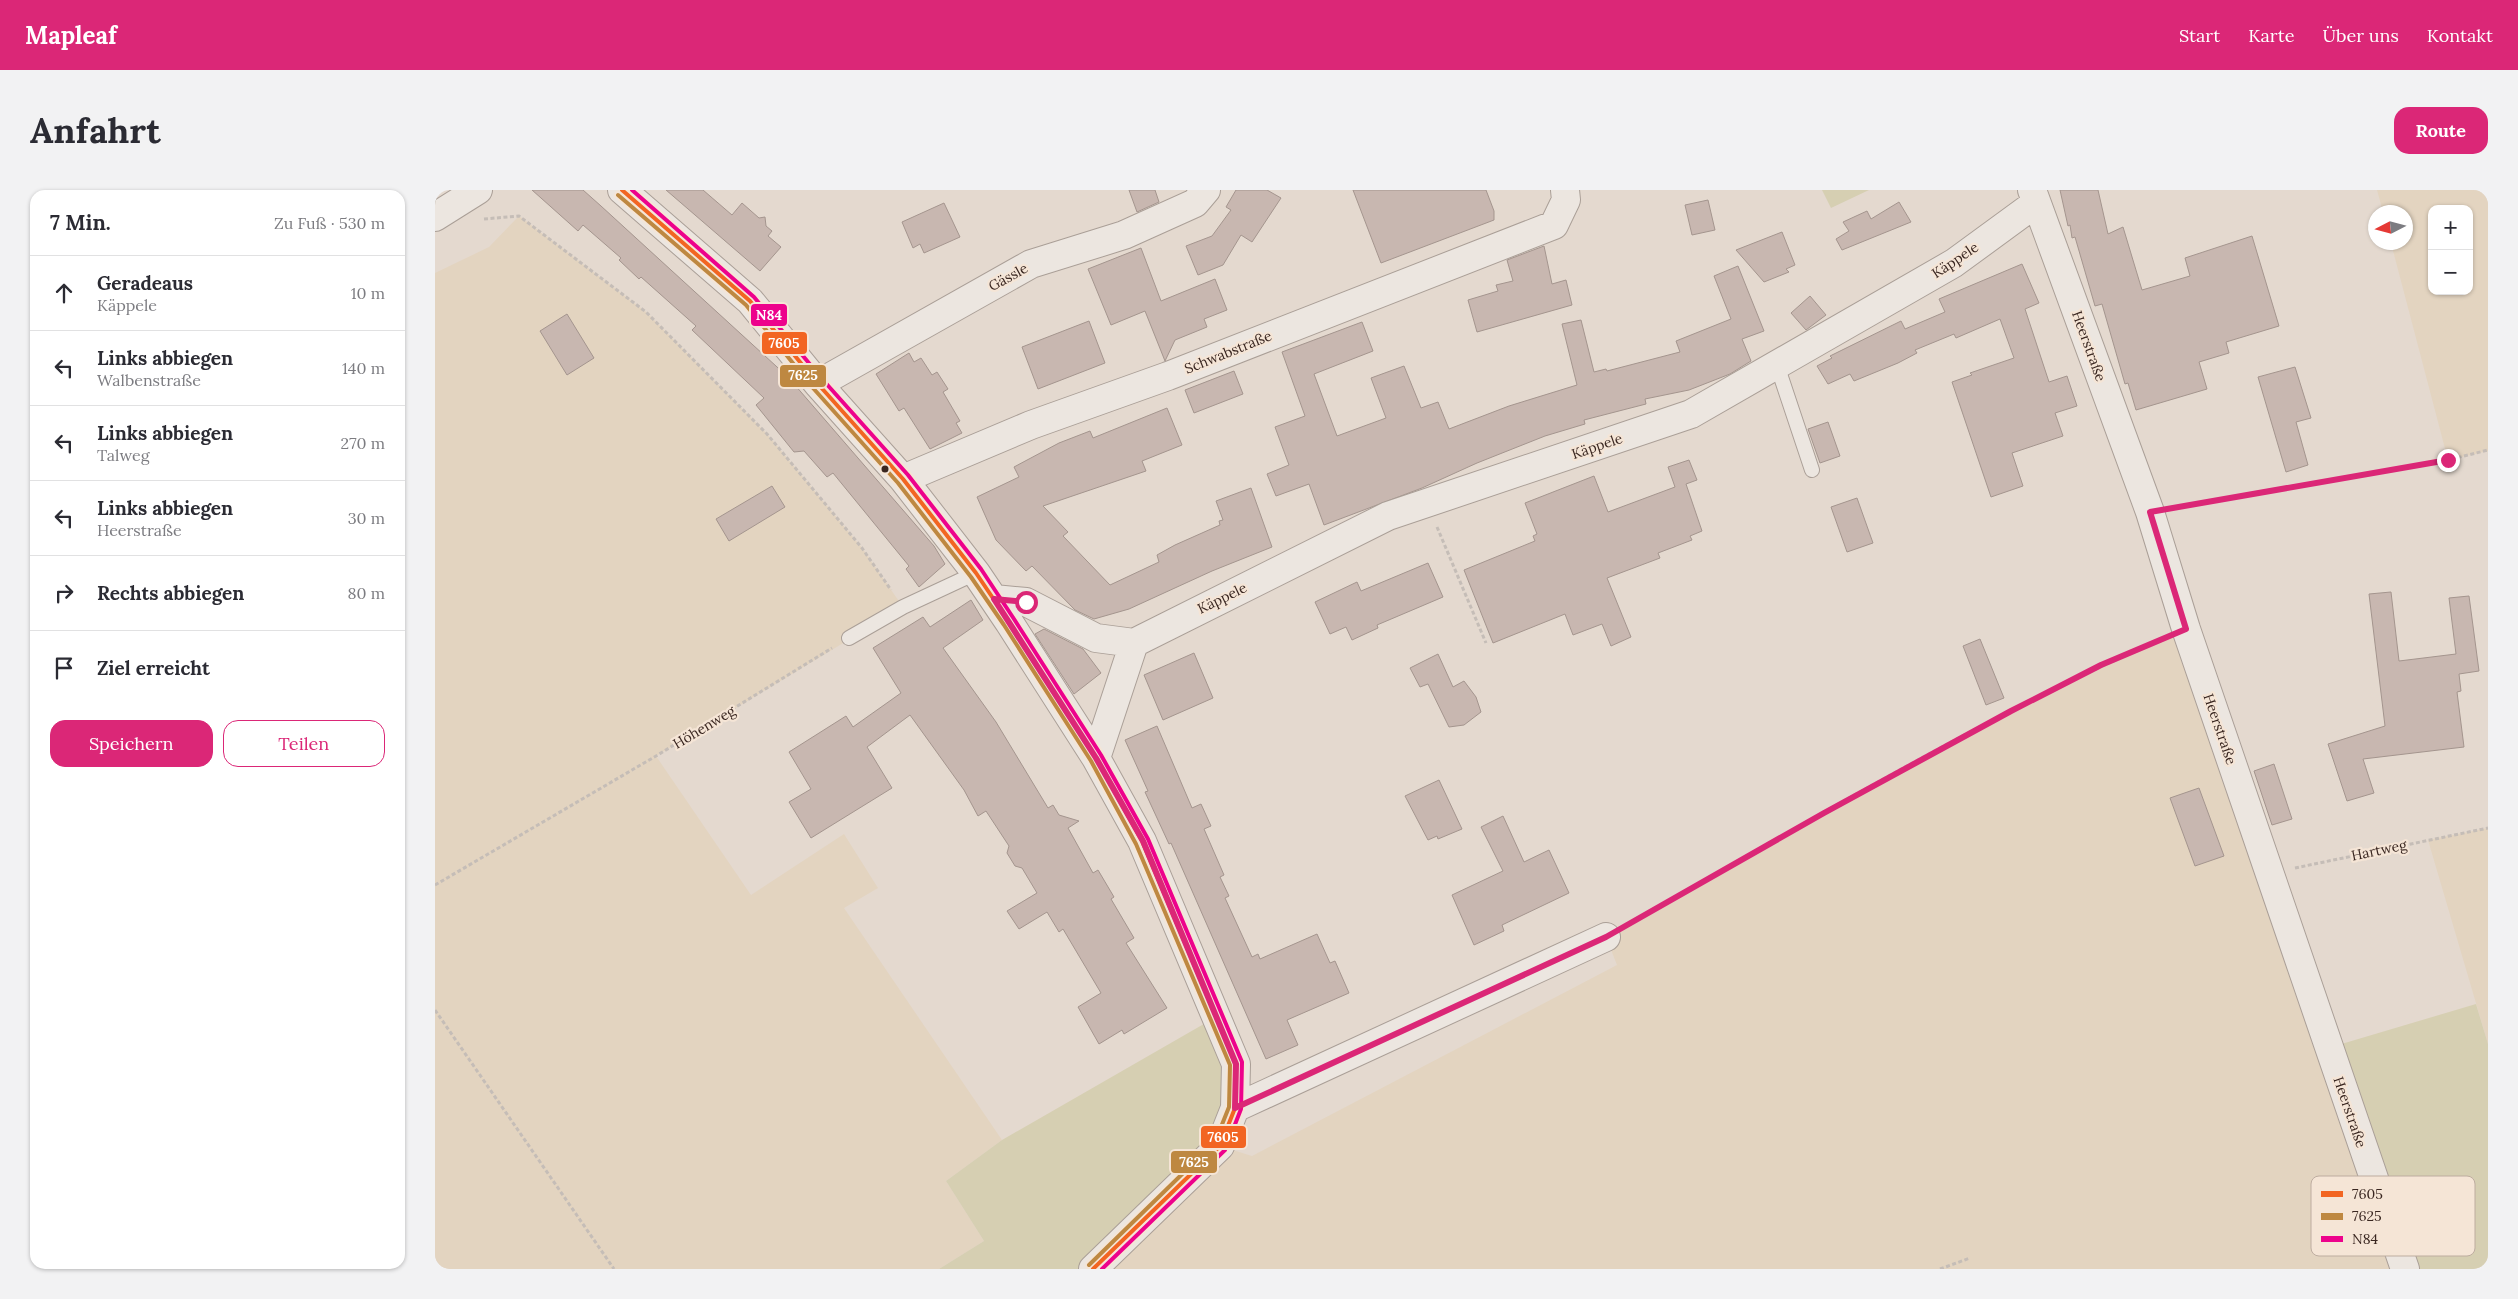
<!DOCTYPE html>
<html lang="de">
<meta charset="utf-8">
<style>
:root{--surface:#fff;--page:#f2f2f3;--text:#2b2b33;--muted:#7c7c81;--line:#e1e1e2;--accent:#db2777}
body{margin:0;font-family:Lora,serif;background:var(--page);color:var(--text)}
.controls{position:absolute;right:15px;top:15px;display:grid;overflow:hidden;border-radius:10px;box-shadow:0 1px 4px #0004}
.controls button{width:45px;height:45px;display:grid;place-items:center;padding:0;border:0;border-bottom:1px solid var(--line);background:var(--surface);color:var(--text);font:25px sans-serif}
.compass{position:absolute;left:1933px;top:15px;width:45px;height:45px;border-radius:50%;background:var(--surface);box-shadow:0 1px 4px #0004;rotate:264deg}
.stop{position:absolute;width:15px;height:15px;margin:-11px;border:4px solid #db2777;border-radius:50%;background:#fff}
.stop.end{background:#db2777;border-color:#fff;box-shadow:0 1px 5px #0008}
.list{margin:0;padding:0;list-style:none}
h2{display:flex;justify-content:space-between;align-items:center;height:65px;margin:0;padding:0 20px;font-size:21px}
h2 small{font-size:16px;font-weight:400;color:var(--muted)}
.list li{display:grid;grid-template-columns:32px 1fr auto;gap:15px;align-items:center;box-sizing:border-box;height:75px;padding:0 20px;border-top:1px solid var(--line)}
.list b{display:block;font-size:19px;white-space:nowrap}
.list p{margin:0;font-size:16px;white-space:nowrap;color:var(--muted)}
.list em{font-size:16px;font-style:normal;color:var(--muted)}
.actions{display:flex;gap:10px;padding:15px 20px}
.actions a{flex:1;padding:11px 0;border:1px solid var(--accent);border-radius:15px;text-align:center;font-size:18px;color:var(--accent)}
.actions .main{background:var(--accent);color:#fff}
.icon{flex:none;width:28px;height:28px;fill:none;stroke:currentColor;stroke-width:2;stroke-linecap:round;stroke-linejoin:round}
.map{position:relative;flex:none;width:2053px;height:1079px;overflow:hidden;border-radius:15px}
header{display:flex;align-items:center;gap:30px;box-sizing:border-box;height:70px;padding:0 25px;background:var(--accent);color:#fff}
header strong{font-size:24px}
nav{display:flex;gap:28px;margin-inline-start:auto;font-size:18px}
.intro{display:flex;align-items:center;justify-content:space-between;box-sizing:border-box;height:120px;padding:0 30px}
h1{margin:0;font-size:35px}
.button{padding:12px 22px;border-radius:15px;background:var(--accent);color:#fff;font-size:18px;font-weight:700}
main{display:flex;gap:30px;padding:0 30px}
aside{flex:1;background:var(--surface);border-radius:15px;box-shadow:0 1px 4px #0004}
.map>svg:first-child{display:block}
.farmland{fill:#e3d4c0;fill-rule:evenodd}
.green{fill:#d6cfb2}
.building{fill:#c8b7b0;stroke:#a4958e}
.lines{fill:none;stroke-linecap:round;stroke-linejoin:round}
.lane-casing{stroke:#aa9f97;stroke-width:16}
.street-casing{stroke:#aa9f97;stroke-width:30}
.path{stroke:#c5bdb7;stroke-width:3;stroke-dasharray:4 2.5;stroke-linecap:butt}
.lane{stroke:#ece6e0;stroke-width:14}
.street{stroke:#ece6e0;stroke-width:28}
.bus-1-casing{stroke:#f5e5d6;stroke-width:8}
.bus-2-casing{stroke:#f5e5d6;stroke-width:8}
.bus-3-casing{stroke:#f5e5d6;stroke-width:8}
.bus-1{stroke:#f26522;stroke-width:4}
.bus-2{stroke:#be8841;stroke-width:4}
.bus-3{stroke:#ed028c;stroke-width:4}
.route{stroke:#db2777;stroke-width:6}
.bus-dot{fill:#392620;stroke:#f5e5d6;stroke-width:2}
.labels{text-anchor:middle;stroke-width:4.5;stroke-linejoin:round;paint-order:stroke}
.street-label{font-size:14px;fill:#392620;stroke:#f5e5d6}
.key{fill:#f5e5d6;stroke:#bdac9f;stroke-width:1}
.key-label{font-size:14px;fill:#392620}
.line-badge{stroke:#f5e5d6;stroke-width:2}
.badge-label{font-size:14px;text-anchor:middle;font-weight:bold;fill:#fff}
</style>
<header>
<strong>Mapleaf</strong>
<nav><a>Start</a><a>Karte</a><a>Über uns</a><a>Kontakt</a></nav>
</header>
<div class="intro"><h1>Anfahrt</h1><a class="button">Route</a></div>
<main>
<aside>
<h2>7 Min.<small>Zu Fuß · 530 m</small></h2>
<ul class="list">
<li><svg class="icon" aria-label="ahead" viewBox="0 0 24 24"><path d="M12 20V5M6 11l6-6 6 6"/></svg><div><b>Geradeaus</b><p>Käppele</p></div><em>10 m</em></li>
<li><svg class="icon" aria-label="left" viewBox="0 0 24 24"><path d="M17 20v-9H6M10 6l-5 5 5 5"/></svg><div><b>Links abbiegen</b><p>Walbenstraße</p></div><em>140 m</em></li>
<li><svg class="icon" aria-label="left" viewBox="0 0 24 24"><path d="M17 20v-9H6M10 6l-5 5 5 5"/></svg><div><b>Links abbiegen</b><p>Talweg</p></div><em>270 m</em></li>
<li><svg class="icon" aria-label="left" viewBox="0 0 24 24"><path d="M17 20v-9H6M10 6l-5 5 5 5"/></svg><div><b>Links abbiegen</b><p>Heerstraße</p></div><em>30 m</em></li>
<li><svg class="icon" aria-label="right" viewBox="0 0 24 24"><path d="M7 20v-9h11M14 6l5 5-5 5"/></svg><div><b>Rechts abbiegen</b></div><em>80 m</em></li>
<li><svg class="icon" aria-label="arrive" viewBox="0 0 24 24"><path d="M6 21V4h12l-3 4 3 4H6"/></svg><div><b>Ziel erreicht</b></div></li>
</ul>
<div class="actions"><a class="main">Speichern</a><a>Teilen</a></div>
</aside>
<div class="map">
<svg width="2053" height="1079" viewBox="0 0 2053 1079">
<rect width="100%" height="100%" fill="#e4d9cf"/>
<!-- farmland -->
<path class="farmland" d="M1942,0H2053V261L2013,270L1956,53L1970,52V22H1948ZM1997,19H2034V101H1997Z
M84,26L211,122L332,244L427,358L468,417L221,566L316,705L409,644L443,698L409,718L567,950L511,991L549,1051L504,1079H0V83L54,57Z
M1751,439L1970,1079H658L785,956L817,966L1182,775L1171,747L1389,623L1575,521L1666,475Z
M2053,638V854L1993,650Z"/>
<!-- green -->
<path class="green" d="M1387,0H1434L1396,18Z
M2041,814L2053,854V1079H1970L1893,858Z
M781,827L800,918L658,1079H504L549,1051L511,991L567,950Z"/>
<!-- building -->
<path class="building" d="M97,0H148L166,16L353,187L499,356L510,374L484,397L471,379L474,376L398,283L392,287L369,261L359,262L321,215L329,208L257,140L261,136L206,87L204,89L184,70L186,68L148,35L143,41Z
M231,0H268L297,25L307,13L324,28L330,27L331,36L337,41L333,46L346,57L325,81Z
M694,0H720L724,12L702,22Z
M801,0H832L846,8L817,52L806,45L788,75L763,85L751,56L777,46L796,20L791,17Z
M918,0H1051L1059,21V30L946,73Z
M1625,0H1663L1673,44L1688,37L1707,100L1755,86L1750,68L1817,46L1844,136L1791,152L1794,163L1764,172L1772,199L1701,220L1693,193L1690,194L1667,114L1660,116L1640,47L1637,48L1635,35L1633,36Z
M1273,10L1280,40L1257,45L1250,15Z
M1464,12L1476,32L1407,60L1401,49L1414,41L1408,32L1432,21L1436,29Z
M509,13L525,47L489,63L485,54L478,58L467,32Z
M1347,42L1360,75L1351,79L1354,82L1329,92L1301,60Z
M1109,56L1117,94L1131,90L1137,115L1042,142L1033,110L1063,101L1061,95L1078,91L1072,70Z
M706,58L726,111L780,89L792,120L769,129L772,137L740,150L730,171L710,121L676,135L653,79Z
M1587,74L1604,113L1590,119L1614,192L1632,186L1642,216L1620,223L1628,246L1577,263L1588,296L1556,307L1517,192L1537,185L1535,183L1579,168L1565,129L1521,148L1519,144L1480,160L1482,163L1463,173L1419,191L1415,184L1393,194L1382,176L1397,168L1395,166L1466,131L1470,139L1510,122L1504,109Z
M1303,76L1329,141L1307,149L1316,171L1295,184L1254,200L1210,209L1211,214L1149,230L1150,234L1110,246L1042,273L987,298L889,335L874,294L841,306L832,284L854,275L840,237L870,226L847,162L927,132L938,161L879,184L902,246L951,228L936,188L969,176L986,218L1003,212L1014,239L1074,216L1142,195L1127,134L1146,130L1159,182L1171,179L1172,181L1245,162L1241,151L1296,129L1279,86Z
M1375,106L1391,125L1371,140L1356,123Z
M132,124L159,168L132,185L105,141Z
M654,131L670,173L603,199L587,157Z
M474,163L479,172L486,168L497,185L502,182L513,199L508,202L525,231L521,233L527,243L495,259L469,218L464,221L441,184Z
M1860,177L1876,228L1861,232L1873,275L1851,282L1823,187Z
M799,181L808,204L759,223L750,200Z
M732,218L747,255L707,271L711,281L608,316L633,342L628,346L675,395L724,372L722,365L740,355L785,335L784,331L788,330L781,311L816,298L837,357L777,381L694,419L659,429L640,420L597,376L591,381L561,350L542,307L584,287L579,277L624,253L655,241L658,248Z
M1393,232L1405,266L1385,273L1373,239Z
M1254,270L1262,290L1251,294L1267,341L1255,346L1257,350L1223,363L1225,368L1172,388L1196,447L1176,456L1167,434L1138,445L1130,424L1058,453L1029,380L1100,351L1098,346L1102,344L1090,313L1159,286L1173,322L1240,297L1233,277Z
M337,296L350,317L294,351L281,329Z
M1422,308L1438,353L1412,362L1396,317Z
M993,373L1008,407L942,435L943,438L917,450L911,437L895,444L880,412L922,392L926,401Z
M1956,402L1964,471L2021,464L2014,408L2034,406L2044,481L2024,484L2026,501L2022,502L2029,557L1928,569L1939,603L1912,611L1893,554L1950,536L1934,404Z
M536,410L548,430L508,458L561,532L613,618L618,615L624,625L644,631L633,638L658,683L663,680L679,707L676,709L699,748L691,753L732,818L689,844L687,840L664,854L643,817L666,803L628,739L624,742L612,722L584,739L572,721L602,703L587,678L580,676L572,663L574,656L551,621L543,626L529,600L475,525L432,557L457,598L376,648L354,612L376,599L354,562L411,526L418,537L466,503L438,458L488,427L495,437Z
M609,439L648,459L666,483L639,504L600,444Z
M1545,449L1569,508L1551,515L1528,456Z
M759,463L778,508L728,530L709,485Z
M1003,464L1018,497L1029,491L1041,507L1046,522L1029,535L1014,537L993,494L985,497L975,478Z
M722,536L757,618L766,614L776,636L769,639L789,685L785,687L794,706L790,708L817,767L823,764L825,769L882,744L895,773L900,771L914,803L852,830L863,855L831,869L736,653L734,654L710,602L713,601L690,550Z
M1839,574L1857,629L1837,635L1819,581Z
M1004,590L1027,639L1003,649L1002,646L993,650L970,606Z
M1764,598L1789,666L1760,676L1735,608Z
M1068,626L1089,672L1114,660L1134,703L1067,735L1069,741L1039,755L1017,705L1068,681L1046,637Z"/>
<g class="lines">
<!-- lane casing -->
<g class="lane-casing">
<path id="lane" d="M1342,175L1377,280
M414,448L468,417L541,383"/>
</g>
<!-- street casing -->
<g class="street-casing">
<path id="street" d="M187,0L315,111L383,194L468,289L541,383L574,432L661,568L707,651L801,874L800,918L785,956L658,1079
M1597,0L1715,322L1751,439L1970,1079
M0,27L43,0
M383,194L596,74L689,45L760,13L771,0
M468,289L596,235L733,186L1119,35L1131,10L1130,0
M559,409L591,412L661,448L699,453L953,326L1256,224L1519,73L1601,13
M661,568L699,453
M800,918L1171,747"/>
</g>
<!-- path -->
<path class="path" d="M49,29L84,26L211,122L332,244L427,358L456,400
M1741,317L2013,270L2053,260
M1002,337L1051,453
M1860,678L2053,638
M0,695L221,566L397,458
M1193,735C1368,635 1542,529 1728,449
M0,820L179,1079
M1505,1079L1535,1068"/>
<!-- lane -->
<use href="#lane" class="lane"/>
<!-- street -->
<use href="#street" class="street"/>
<!-- bus-1 casing -->
<g class="bus-1-casing">
<path id="bus-1" d="M187,0L315,111L383,194L468,289L541,383L574,432L661,568L707,651L801,874L800,918L785,956L658,1079"/>
</g>
<!-- bus-2 casing -->
<g class="bus-2-casing">
<path id="bus-2" d="M183,5L311,115L378,198L463,293L536,387L569,435L656,571L701,654L795,875L794,917L780,952L654,1075"/>
</g>
<!-- bus-3 casing -->
<g class="bus-3-casing">
<path id="bus-3" d="M197,0L319,107L388,190L473,285L546,379L579,429L666,565L713,649L807,872L806,919L790,960L667,1079"/>
</g>
<!-- bus-1 -->
<use href="#bus-1" class="bus-1"/>
<!-- bus-2 -->
<use href="#bus-2" class="bus-2"/>
<!-- bus-3 -->
<use href="#bus-3" class="bus-3"/>
</g>
<g class="lines">
<!-- route -->
<path class="route" d="M591,412L559,409L661,568L708,651L801,874L800,918L1171,747L1389,623L1576,521L1666,475L1751,439L1715,322L2013,270"/>
</g>
<!-- markers -->
<circle class="bus-dot" cx="450" cy="279" r="4.5"/>
<g class="labels">
<!-- street labels -->
<g class="street-label">
<text transform="translate(1520 70) rotate(-34)" y="5">Käppele</text>
<text transform="translate(573 87) rotate(-29)" y="5">Gässle</text>
<text transform="translate(1654 156) rotate(70)" y="5">Heerstraße</text>
<text transform="translate(793 162) rotate(-22)" y="5">Schwabstraße</text>
<text transform="translate(1162 256) rotate(-19)" y="5">Käppele</text>
<text transform="translate(787 408) rotate(-26)" y="5">Käppele</text>
<text transform="translate(269 537) rotate(-31)" y="5">Höhenweg</text>
<text transform="translate(1785 539) rotate(71)" y="5">Heerstraße</text>
<text transform="translate(1944 660) rotate(-12)" y="5">Hartweg</text>
<text transform="translate(1915 922) rotate(71)" y="5">Heerstraße</text>
</g>
</g>
<!-- legend -->
<rect x="1876" y="986" width="164" height="80" rx="8" class="key"/>
<rect x="1886" y="1001" width="22" height="6" fill="#f26522"/>
<rect x="1886" y="1023" width="22" height="7" fill="#be8841"/>
<rect x="1886" y="1046" width="22" height="6" fill="#ed028c"/>
<g class="key-label">
<text x="1917" y="1009">7605</text>
<text x="1917" y="1031">7625</text>
<text x="1917" y="1054">N84</text>
</g>
<g class="line-badge">
<rect x="315" y="113" width="38" height="24" rx="5" fill="#ed028c"/>
<rect x="326" y="141" width="47" height="24" rx="5" fill="#f26522"/>
<rect x="344" y="174" width="48" height="24" rx="5" fill="#be8841"/>
<rect x="765" y="935" width="47" height="24" rx="5" fill="#f26522"/>
<rect x="735" y="960" width="48" height="24" rx="5" fill="#be8841"/>
</g>
<g class="badge-label">
<text x="334" y="130">N84</text>
<text x="349" y="158">7605</text>
<text x="368" y="190">7625</text>
<text x="788" y="952">7605</text>
<text x="759" y="977">7625</text>
</g>
</svg>
<div class="controls">
<button>+</button>
<button>−</button>
</div>
<svg class="compass" viewBox="-18 -18 36 36"><path d="M0-13l5 13h-10z" fill="#e53935"/><path d="M0 13l5-13h-10z" fill="#7c7c81"/></svg>
<div class="stop" style="left:591px;top:412px"></div>
<div class="stop end" style="left:2013px;top:270px"></div>
</div>
</main>
